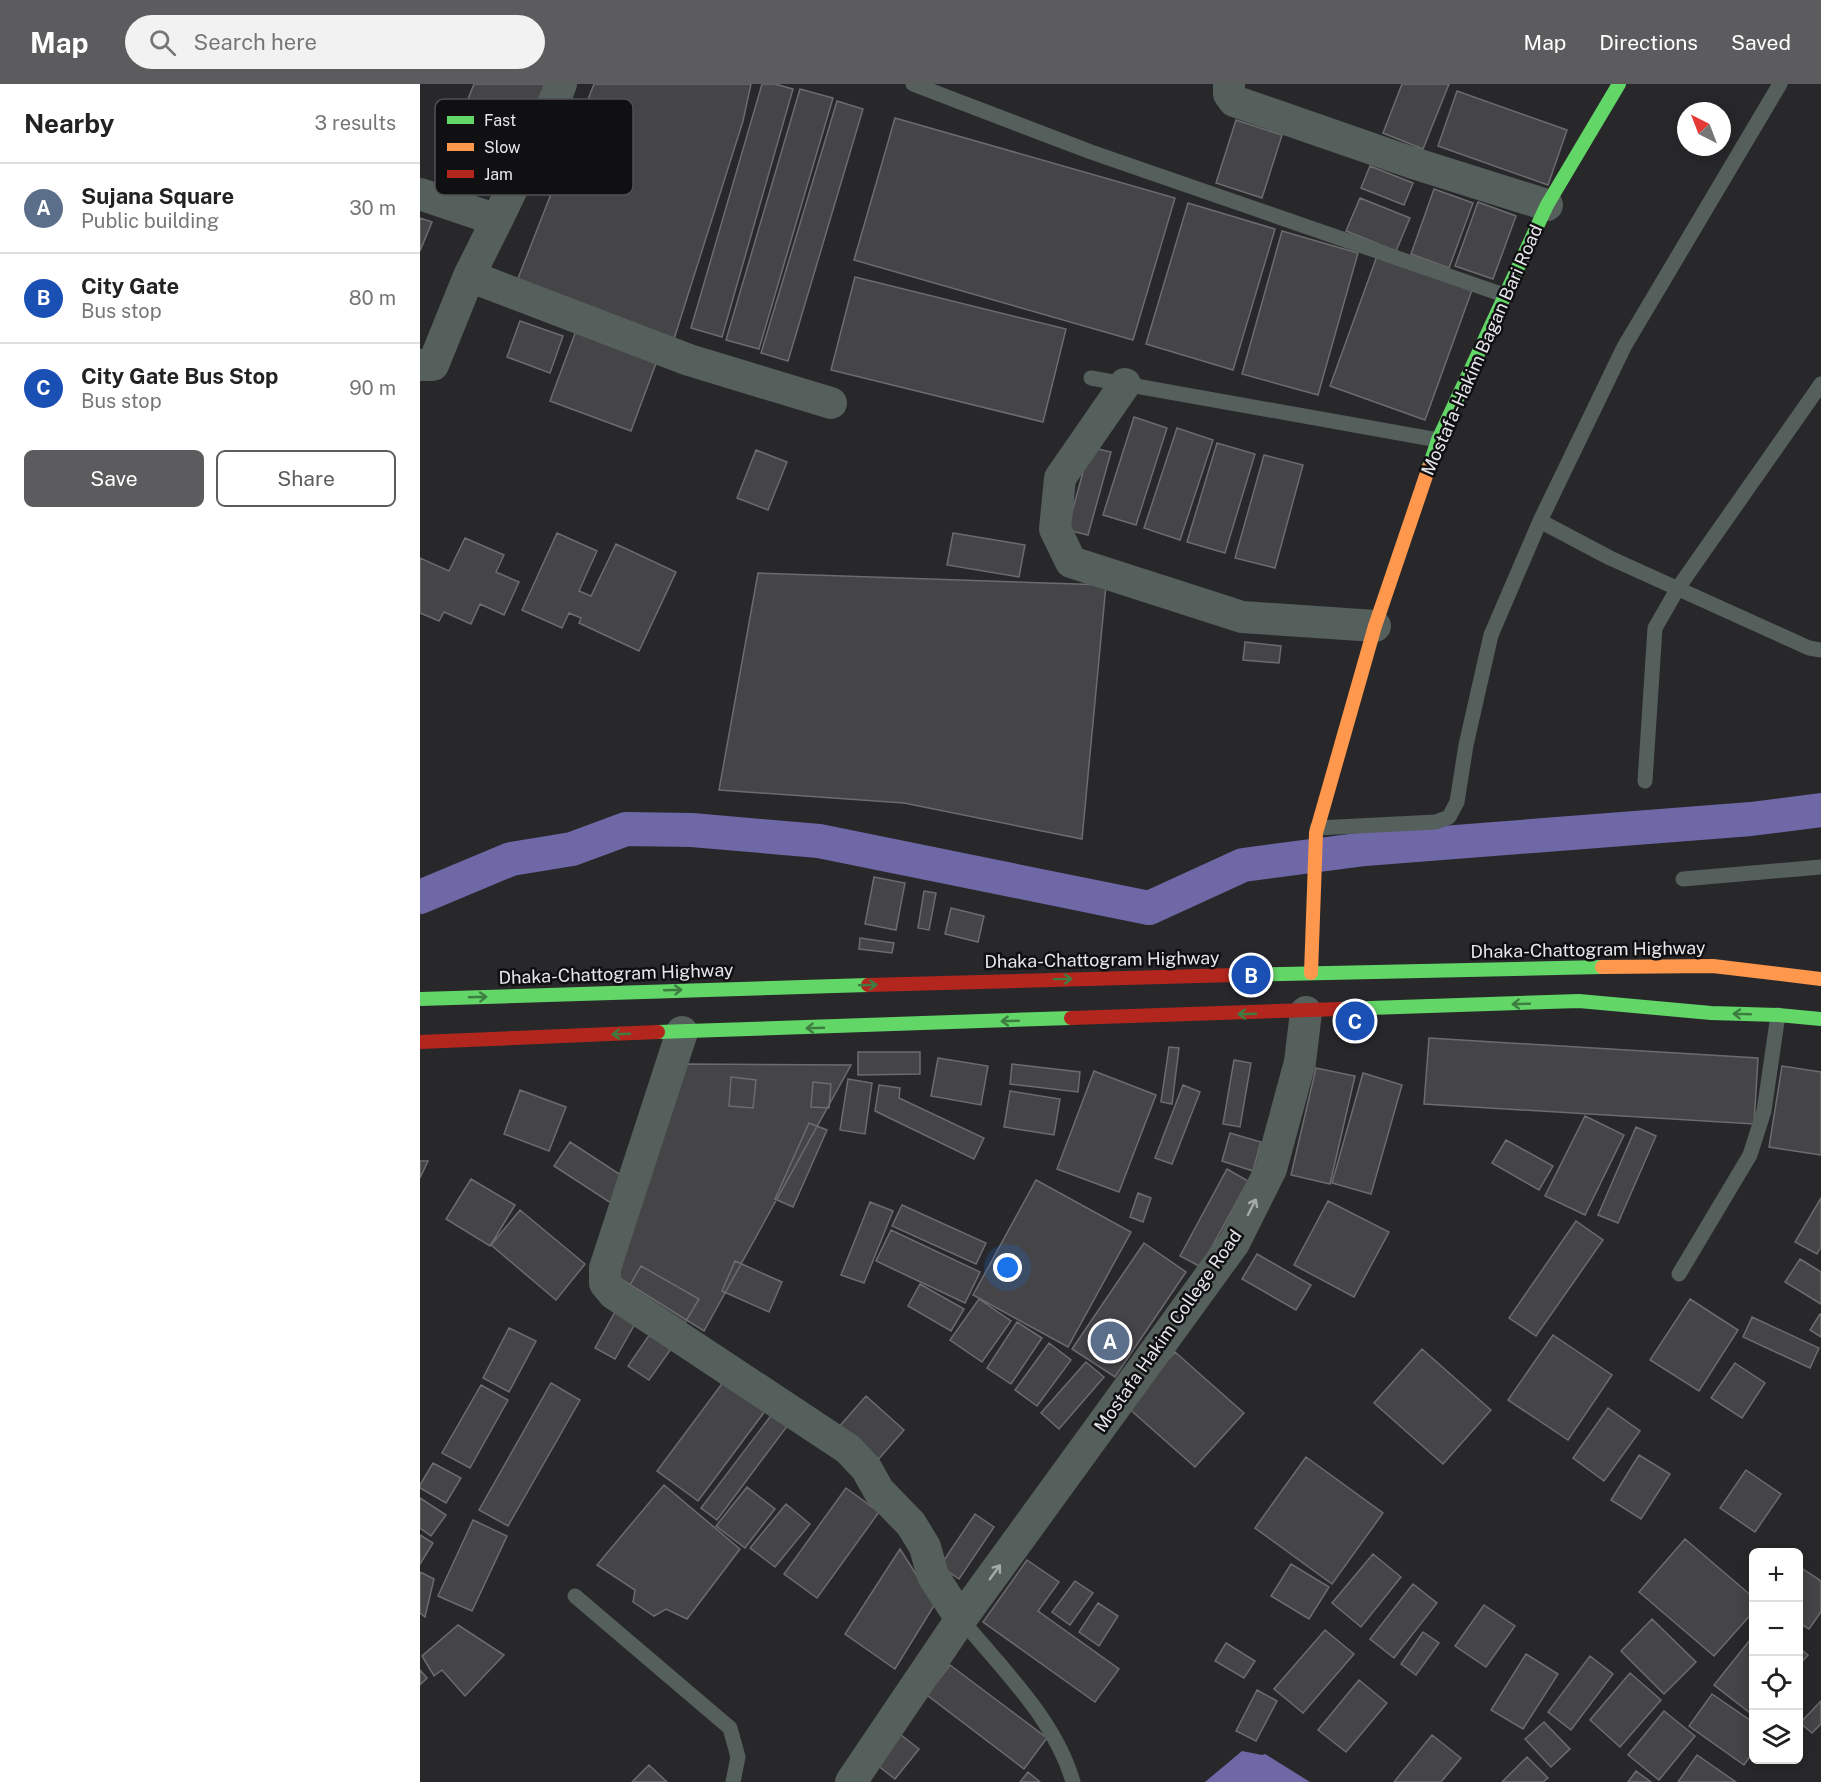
<!DOCTYPE html>
<meta charset="utf-8">
<style>
:root{--surface:#fff;--page:#f2f2f2;--text:#222;--muted:#767676;--line:#e0e0e0;--accent:#5c5c5e}
body{margin:0;font-family:"Public Sans",sans-serif;background:var(--page);color:var(--text)}
.controls{position:absolute;right:18px;bottom:18px;display:grid;overflow:hidden;border-radius:9px;box-shadow:0 3px 15px #0003}
.controls button{width:54px;height:54px;display:grid;place-items:center;padding:0;border:0;border-bottom:2px solid var(--line);background:var(--surface);color:var(--text);font:30px sans-serif}
.compass{position:absolute;left:1257px;top:18px;width:54px;height:54px;border-radius:50%;background:var(--surface);box-shadow:0 3px 15px #0003;rotate:318deg}
.you{position:absolute;left:588px;top:1184px;width:21px;height:21px;margin:-15px;border:4px solid #fff;border-radius:50%;background:#1a73e8;box-shadow:0 0 0 9px #1a73e833}
.badge{display:grid;place-items:center;width:39px;height:39px;border-radius:50%;background:var(--accent);color:#fff;font-size:20px;font-weight:700}
.pin{position:absolute;translate:-50% -50%;border:3px solid #fff;box-shadow:0 2px 6px #0006}
.list{margin:0;padding:0;list-style:none}
h2{display:flex;justify-content:space-between;align-items:center;height:78px;margin:0;padding:0 24px;font-size:26px}
h2 small{font-size:20px;font-weight:400;color:var(--muted)}
.list li{display:grid;grid-template-columns:39px 1fr auto;gap:18px;align-items:center;box-sizing:border-box;height:90px;padding:0 24px;border-top:2px solid var(--line)}
.list b{display:block;font-size:22px;white-space:nowrap}
.list p{margin:0;font-size:20px;white-space:nowrap;color:var(--muted)}
.list em{font-size:20px;font-style:normal;color:var(--muted)}
.actions{display:flex;gap:12px;padding:18px 24px}
.actions a{flex:1;padding:14px 0;border:2px solid var(--accent);border-radius:9px;text-align:center;font-size:21px;color:var(--accent)}
.actions .main{background:var(--accent);color:#fff}
.icon{flex:none;width:33px;height:33px;fill:none;stroke:currentColor;stroke-width:2;stroke-linecap:round;stroke-linejoin:round}
.map{position:relative;flex:none;width:1401px;height:1698px;overflow:hidden}
header{display:flex;align-items:center;gap:36px;box-sizing:border-box;height:84px;padding:0 30px;background:var(--accent);color:#fff}
header strong{font-size:28px}
nav{display:flex;gap:33px;margin-inline-start:auto;font-size:21px}
.search{width:420px;height:54px;background:var(--page);display:flex;align-items:center;gap:15px;box-sizing:border-box;padding:0 21px;border-radius:33px;color:var(--muted);font-size:22px}
main{display:flex}
aside{flex:1;background:var(--surface)}
.map>svg:first-child{display:block}
.water{fill:#6e68a7}
.lines{fill:none;stroke-linecap:round;stroke-linejoin:round}
.canal{stroke:#6e68a7;stroke-width:34}
.building{fill:#454548;stroke:#6c6c6f;stroke-width:1.5}
.lane{stroke:#555f5b;stroke-width:15}
.street{stroke:#555f5b;stroke-width:32}
.fast{stroke:#63d668;stroke-width:14}
.slow{stroke:#ff974d;stroke-width:14}
.jam{stroke:#b3261e;stroke-width:14}
.oneway{stroke:#3e7d41}
.oneway2{stroke:#a5aaaa}
.labels{text-anchor:middle;stroke-width:5;stroke-linejoin:round;paint-order:stroke}
.street-label{font-size:18px;fill:#e7e7eb;stroke:#101012}
.key{fill:#101012;stroke:#505053;stroke-width:1.5}
.key-label{font-size:16px;fill:#e7e7eb}
</style>
<header>
<strong>Map</strong>
<div class="search"><svg class="icon" aria-label="search" viewBox="0 0 24 24"><circle cx="10" cy="10" r="6"/><path d="M15 15l6 6"/></svg>Search here</div>
<nav><a>Map</a><a>Directions</a><a>Saved</a></nav>
</header>
<main>
<aside>
<h2>Nearby<small>3 results</small></h2>
<ul class="list">
<li><span class="badge" style="background:#5c6f8a">A</span><div><b>Sujana Square</b><p>Public building</p></div><em>30 m</em></li>
<li><span class="badge" style="background:#1a4fb4">B</span><div><b>City Gate</b><p>Bus stop</p></div><em>80 m</em></li>
<li><span class="badge" style="background:#1a4fb4">C</span><div><b>City Gate Bus Stop</b><p>Bus stop</p></div><em>90 m</em></li>
</ul>
<div class="actions"><a class="main">Save</a><a>Share</a></div>
</aside>
<div class="map">
<svg width="1401" height="1698" viewBox="0 0 1401 1698">
<rect width="100%" height="100%" fill="#28282b"/>
<!-- water -->
<path class="water" d="M822,1667L842,1671L845,1670L890,1698H785Z"/>
<g class="lines">
<!-- canal -->
<path class="canal" d="M0,813L91,775L152,765L206,745L272,746L399,757L729,824L823,781L945,765L1331,735L1401,726"/>
</g>
<!-- building -->
<path class="building" d="M54,0H133L116,42L48,15Z
M174,0H331L323,37L254,255L95,202Z
M342,0H355L373,5L302,253L271,244Z
M982,0H1029L1003,65L963,49Z
M380,5L413,14L339,265L306,256Z
M1037,7L1147,46L1128,101L1018,62Z
M417,17L443,25L368,277L341,269Z
M475,34L755,114L713,256L434,176Z
M816,36L862,51L842,114L796,99Z
M950,82L993,99L984,121L941,104Z
M1014,105L1053,119L1029,184L991,170Z
M940,114L990,134L976,167L926,147Z
M1058,118L1096,132L1073,195L1035,182Z
M768,119L855,145L813,286L726,260Z
M0,134L12,138L0,167Z
M862,147L938,169L898,311L822,290Z
M957,172L1052,206L1005,336L910,302Z
M435,193L646,245L623,338L411,286Z
M100,237L143,252L130,289L87,273Z
M157,244L238,274L211,347L130,317Z
M714,333L747,344L716,441L683,431Z
M757,344L793,356L760,456L724,444Z
M797,359L835,370L805,469L767,458Z
M670,363L691,368L668,451L647,446Z
M336,366L367,378L348,426L317,414Z
M844,371L883,381L855,484L815,474Z
M137,449L177,467L159,507L171,512L196,460L256,488L219,567L159,539L161,534L149,529L142,544L102,526Z
M533,449L605,461L599,493L527,481Z
M45,454L84,471L76,488L99,498L84,531L60,520L51,540L24,528L19,537L0,529V474L29,487Z
M338,489L686,501L662,755L484,719L299,706Z
M825,558L861,562L859,579L823,576Z
M454,793L485,799L476,846L445,840Z
M504,807L516,809L509,846L498,844Z
M531,824L564,832L558,858L525,850Z
M440,854L474,859L472,869L439,865Z
M1009,954L1338,974L1334,1040L1004,1020Z
M749,963L759,964L752,1020L741,1018Z
M438,968H500V990L438,991Z
M518,974L568,982L561,1021L511,1012Z
M814,976L831,979L820,1043L803,1040Z
M265,980L431,981L284,1247L196,1192Z
M592,980L660,988L658,1008L590,1000Z
M1362,982L1401,988V1071L1349,1063Z
M896,984L935,992L910,1100L871,1091Z
M674,987L736,1011L699,1108L637,1085Z
M943,989L982,1001L951,1110L912,1099Z
M311,993L336,996L333,1024L309,1022Z
M428,995L452,999L445,1050L420,1046Z
M393,998L411,1000L409,1024L391,1023Z
M459,1001L480,1004L479,1014L564,1054L554,1075L455,1027Z
M763,1001L780,1008L752,1080L735,1074Z
M100,1006L146,1023L129,1067L84,1050Z
M590,1007L640,1015L634,1051L584,1043Z
M1165,1032L1204,1051L1165,1131L1125,1112Z
M389,1039L407,1046L373,1123L355,1115Z
M1216,1043L1236,1052L1198,1139L1178,1131Z
M810,1049L841,1058L833,1087L802,1077Z
M1086,1056L1133,1082L1119,1106L1072,1079Z
M150,1058L210,1097L194,1121L134,1082Z
M0,1077H8L0,1094Z
M807,1085L828,1097L781,1183L760,1172Z
M51,1095L95,1121L70,1162L26,1135Z
M616,1096L711,1148L648,1263L553,1211Z
M718,1109L731,1114L723,1138L710,1133Z
M1401,1114V1163L1397,1170L1375,1158Z
M908,1117L969,1148L934,1213L874,1181Z
M450,1118L473,1127L444,1199L421,1191Z
M482,1121L566,1159L556,1180L472,1142Z
M100,1126L165,1180L136,1216L71,1161Z
M1156,1137L1183,1156L1116,1252L1089,1234Z
M471,1146L560,1188L545,1219L456,1177Z
M724,1159L766,1188L695,1293L652,1265Z
M837,1170L891,1201L876,1226L822,1195Z
M1380,1175L1401,1188V1220L1365,1198Z
M315,1177L362,1198L349,1228L302,1207Z
M221,1182L279,1215L263,1242L206,1208Z
M500,1200L544,1225L531,1247L488,1222Z
M559,1215L591,1237L562,1278L530,1256Z
M1270,1215L1318,1246L1279,1307L1230,1276Z
M196,1226L216,1238L195,1275L175,1264Z
M1400,1230H1401V1253L1390,1246Z
M1332,1233L1399,1264L1390,1284L1323,1253Z
M597,1238L622,1254L591,1300L567,1284Z
M89,1244L116,1257L89,1308L63,1294Z
M230,1250L251,1265L229,1296L208,1282Z
M1133,1251L1192,1291L1148,1356L1088,1316Z
M629,1259L651,1276L617,1322L595,1306Z
M1002,1265L1071,1326L1023,1380L954,1319Z
M755,1268L824,1329L775,1383L706,1322Z
M666,1278L684,1293L639,1345L621,1329Z
M1315,1279L1345,1299L1322,1334L1291,1314Z
M307,1293L348,1323L278,1417L237,1387Z
M131,1299L160,1316L88,1442L59,1426Z
M61,1301L88,1316L50,1384L22,1369Z
M446,1312L484,1346L456,1378L418,1344Z
M1188,1324L1220,1347L1184,1397L1153,1374Z
M353,1329L368,1341L297,1436L281,1424Z
M1219,1371L1250,1390L1221,1435L1191,1416Z
M886,1373L963,1429L912,1500L835,1444Z
M13,1379L41,1394L26,1419L0,1404V1401Z
M1326,1386L1361,1410L1335,1448L1300,1424Z
M244,1401L320,1465L267,1535L246,1525L234,1532L213,1518L215,1506L177,1481Z
M327,1403L355,1425L325,1464L296,1442Z
M426,1404L459,1428L397,1514L364,1490Z
M0,1414L26,1431L11,1452L0,1444Z
M366,1420L390,1440L355,1483L330,1464Z
M555,1430L574,1443L539,1495L520,1482Z
M53,1436L87,1452L52,1527L18,1512Z
M0,1451L13,1459L0,1480Z
M1265,1455L1334,1514V1527L1294,1572L1219,1508Z
M480,1465L515,1520L475,1585L425,1550Z
M953,1470L981,1493L941,1543L912,1519Z
M607,1476L639,1498L618,1527L699,1585L675,1618L563,1538Z
M871,1480L909,1503L889,1535L851,1512Z
M1380,1483L1401,1497V1528L1389,1545L1378,1538V1485Z
M0,1488L14,1495L5,1533L0,1529Z
M655,1497L673,1509L650,1541L632,1528Z
M993,1500L1017,1519L974,1574L950,1555Z
M678,1519L698,1532L679,1562L659,1548Z
M1064,1521L1095,1542L1066,1583L1035,1562Z
M1232,1535L1276,1578L1244,1610L1201,1567Z
M38,1541L84,1571L45,1612L22,1586L14,1592L2,1572Z
M905,1546L934,1570L883,1629L854,1605Z
M1003,1548L1019,1559L996,1591L981,1580Z
M1334,1551V1632L1294,1601Z
M806,1559L835,1577L824,1594L795,1577Z
M1378,1563L1388,1571L1378,1582Z
M1106,1570L1138,1590L1103,1645L1071,1626Z
M1170,1572L1193,1590L1151,1646L1128,1628Z
M530,1581L627,1654L604,1685L507,1611Z
M0,1586L7,1594L0,1601Z
M1210,1589L1241,1616L1200,1663L1170,1636Z
M939,1596L967,1619L926,1668L898,1646Z
M837,1606L857,1617L836,1657L816,1647Z
M1292,1610L1334,1639V1667L1324,1681L1269,1642Z
M1401,1617V1640L1392,1649L1380,1639Z
M1244,1627L1275,1652L1239,1696L1208,1671Z
M1124,1638L1150,1665L1131,1683L1105,1655Z
M476,1647L499,1665L475,1695L452,1677Z
M1012,1651L1041,1674L1021,1698H974Z
M1277,1671L1316,1698H1258Z
M1107,1673L1128,1694L1123,1698H1082Z
M229,1681L247,1698H212Z
M1216,1687L1231,1698H1208Z
M608,1688L620,1698H600Z"/>
<g class="lines">
<!-- lane -->
<path class="lane" d="M493,0L671,68L1084,211
M671,294L1018,356
M1120,437L1190,474L1389,564L1401,566
M1225,697L1235,544L1258,504L1401,300
M897,744L1016,738L1029,733L1037,718L1046,661L1071,551L1120,437L1204,263L1360,0
M1263,795L1401,783
M1259,1190L1330,1071L1344,1027L1358,931
M155,1512L310,1644L318,1673L313,1698
M541,1535C582,1585 635,1635 653,1698"/>
<!-- street -->
<path class="street" d="M809,0V10L814,17L990,78L1127,121
M0,110L77,136L49,192L13,281H0
M77,136L136,13L141,0
M49,192L269,276L411,319
M705,300L640,394L635,445L651,478L822,533L955,542
M262,948L185,1184V1199L194,1210L428,1365L446,1384L459,1407L491,1440L505,1463L513,1492L541,1535
M431,1698L541,1535L814,1159L851,1085L880,978L886,928"/>
<!-- fast -->
<path class="fast" d="M1009,383L1018,356L1127,121L1199,0
M815,891L1182,883
M0,915L448,901
M920,925L1159,917L1291,929L1358,931L1401,935
M238,948L651,934"/>
<!-- slow -->
<path class="slow" d="M1182,883L1293,882L1401,895
M891,889L896,749L955,542L1009,383"/>
<!-- jam -->
<path class="jam" d="M448,901L815,891
M651,934L920,925
M0,958L238,948"/>
</g>
<!-- one-way arrows -->
<defs><path id="oneway-shaft" d="M-6 0H5M1.5-3L5.5 0L1.5 3" fill="none" stroke-width="1.6" stroke-linecap="round" stroke-linejoin="round" transform="scale(1.5)"/></defs>
<g class="oneway">
<use href="#oneway-shaft" transform="translate(643 895) rotate(-1)"/>
<use href="#oneway-shaft" transform="translate(448 901) rotate(-2)"/>
<use href="#oneway-shaft" transform="translate(253 906) rotate(-2)"/>
<use href="#oneway-shaft" transform="translate(58 913) rotate(-2)"/>
<use href="#oneway-shaft" transform="translate(1101 920) rotate(178)"/>
<use href="#oneway-shaft" transform="translate(827 930) rotate(178)"/>
<use href="#oneway-shaft" transform="translate(1322 930) rotate(-178)"/>
<use href="#oneway-shaft" transform="translate(590 937) rotate(178)"/>
<use href="#oneway-shaft" transform="translate(395 944) rotate(178)"/>
<use href="#oneway-shaft" transform="translate(201 950) rotate(178)"/>
</g>
<g class="oneway2">
<use href="#oneway-shaft" transform="translate(832 1123) rotate(-63)"/>
<use href="#oneway-shaft" transform="translate(575 1488) rotate(-54)"/>
</g>
<g class="labels">
<!-- street labels -->
<g class="street-label">
<text transform="translate(1062 266) rotate(-66)" y="6">Mostafa-Hakim Bagan Bari Road</text>
<text transform="translate(1168 866) rotate(-1)" y="6">Dhaka-Chattogram Highway</text>
<text transform="translate(682 876) rotate(-1)" y="6">Dhaka-Chattogram Highway</text>
<text transform="translate(196 890) rotate(-2)" y="6">Dhaka-Chattogram Highway</text>
<text transform="translate(748 1247) rotate(-55)" y="6">Mostafa Hakim College Road</text>
</g>
</g>
<!-- legend -->
<rect x="15" y="15" width="198" height="96" rx="9" class="key"/>
<rect x="27" y="32" width="27" height="8" fill="#63d668"/>
<rect x="27" y="59" width="27" height="8" fill="#ff974d"/>
<rect x="27" y="86" width="27" height="8" fill="#b3261e"/>
<g class="key-label">
<text x="64" y="42">Fast</text>
<text x="64" y="69">Slow</text>
<text x="64" y="96">Jam</text>
</g>
</svg>
<div class="controls">
<button>+</button>
<button>−</button>
<button><svg class="icon" aria-label="locate" viewBox="0 0 24 24"><circle cx="12" cy="12" r="6"/><path d="M12 2v4M12 18v4M2 12h4M18 12h4"/></svg></button>
<button><svg class="icon" aria-label="layers" viewBox="0 0 24 24"><path d="M12 4l9 5-9 5-9-5zM3 14l9 5 9-5"/></svg></button>
</div>
<svg class="compass" viewBox="-18 -18 36 36"><path d="M0-13l5 13h-10z" fill="#e53935"/><path d="M0 13l5-13h-10z" fill="#767676"/></svg>
<div class="you"></div>
<div class="pin badge" style="left:690px;top:1257px;background:#5c6f8a">A</div>
<div class="pin badge" style="left:831px;top:891px;background:#1a4fb4">B</div>
<div class="pin badge" style="left:935px;top:937px;background:#1a4fb4">C</div>
</div>
</main>
